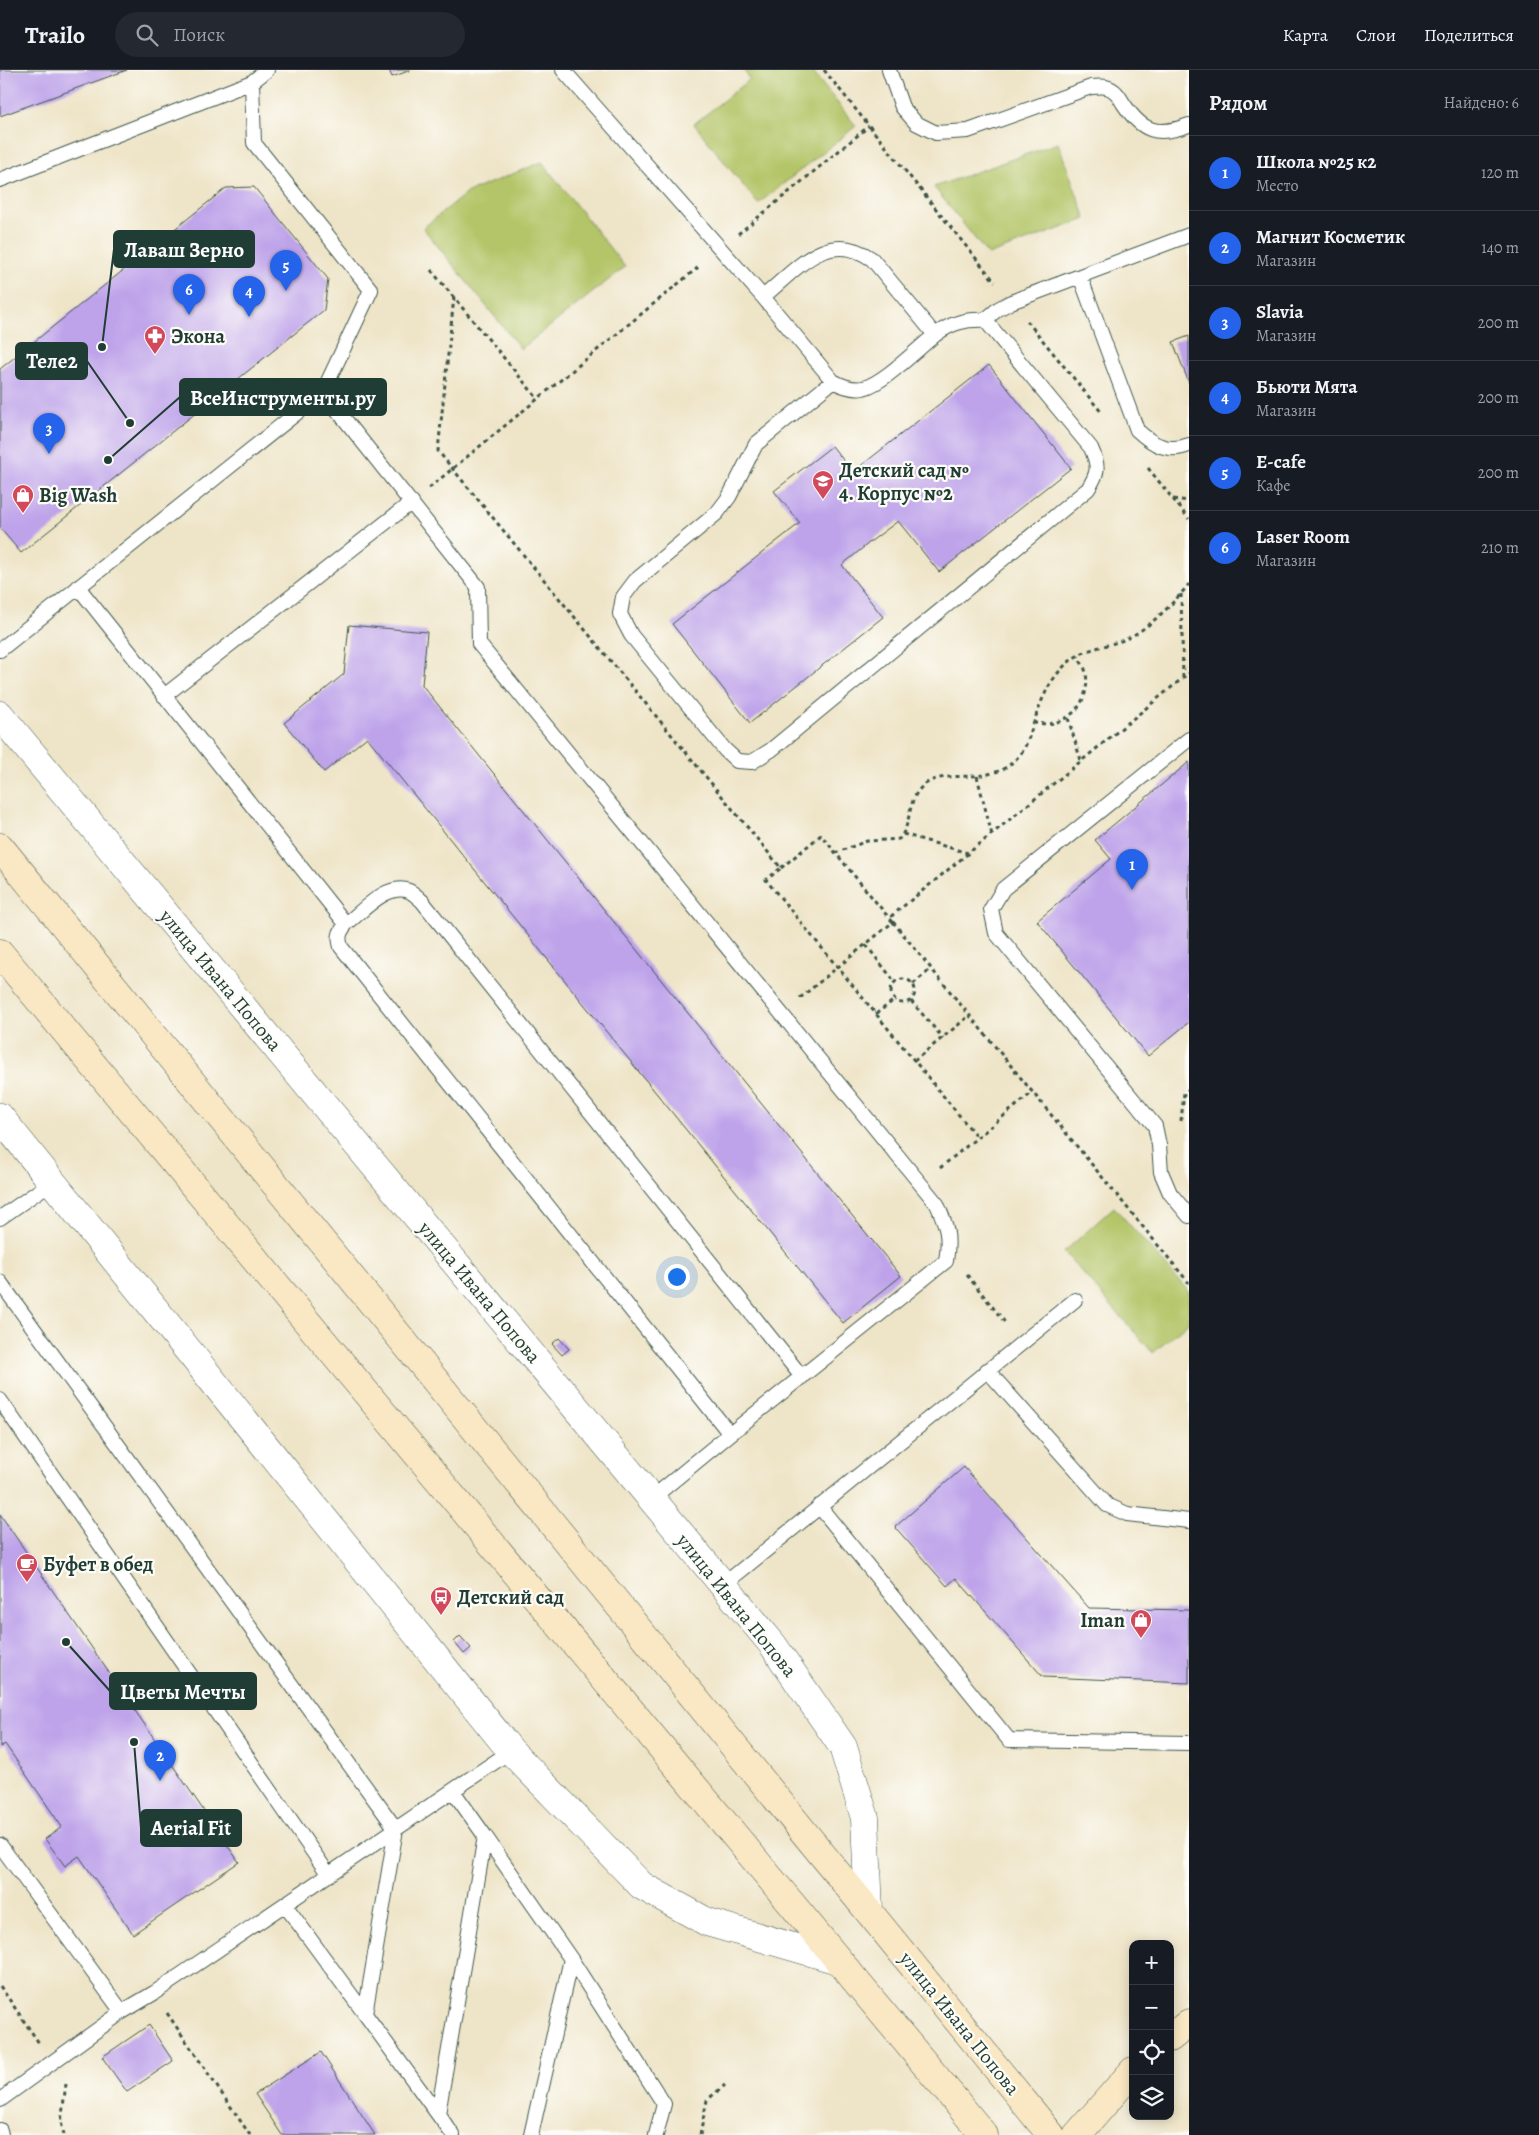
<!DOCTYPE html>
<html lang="ru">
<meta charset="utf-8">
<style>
:root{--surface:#171b24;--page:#242831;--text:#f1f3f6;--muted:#9ea1a6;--line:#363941;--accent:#2563eb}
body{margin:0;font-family:Alegreya,serif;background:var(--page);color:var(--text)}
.controls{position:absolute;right:15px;bottom:15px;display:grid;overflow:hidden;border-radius:10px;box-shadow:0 2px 12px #0003}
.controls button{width:45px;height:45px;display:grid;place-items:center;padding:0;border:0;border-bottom:1px solid var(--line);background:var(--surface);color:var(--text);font:25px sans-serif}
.you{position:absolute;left:676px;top:1206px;width:18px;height:18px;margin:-12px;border:4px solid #fff;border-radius:50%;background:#1a73e8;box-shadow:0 0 0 8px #1a73e833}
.badge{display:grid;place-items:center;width:32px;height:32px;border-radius:50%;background:var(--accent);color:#fff;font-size:16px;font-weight:700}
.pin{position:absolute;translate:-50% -41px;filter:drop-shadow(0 1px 2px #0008)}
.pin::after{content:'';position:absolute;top:26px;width:18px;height:15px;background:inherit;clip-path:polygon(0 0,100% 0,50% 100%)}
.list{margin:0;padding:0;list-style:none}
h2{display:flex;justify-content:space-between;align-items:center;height:65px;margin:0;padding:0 20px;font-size:21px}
h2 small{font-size:16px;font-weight:400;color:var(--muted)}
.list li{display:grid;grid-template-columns:32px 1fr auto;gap:15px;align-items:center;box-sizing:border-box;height:75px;padding:0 20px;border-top:1px solid var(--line)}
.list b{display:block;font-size:19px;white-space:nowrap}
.list p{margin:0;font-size:16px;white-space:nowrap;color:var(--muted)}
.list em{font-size:16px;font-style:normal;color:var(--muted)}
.icon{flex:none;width:28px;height:28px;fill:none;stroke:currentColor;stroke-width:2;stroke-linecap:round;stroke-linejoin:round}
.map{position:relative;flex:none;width:1189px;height:2065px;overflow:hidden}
header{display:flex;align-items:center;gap:30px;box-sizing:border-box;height:70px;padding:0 25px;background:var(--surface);border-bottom:1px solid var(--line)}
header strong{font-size:24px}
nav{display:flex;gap:28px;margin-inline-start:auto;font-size:18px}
.search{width:350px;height:45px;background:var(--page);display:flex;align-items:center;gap:12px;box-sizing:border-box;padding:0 18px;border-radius:28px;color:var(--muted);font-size:19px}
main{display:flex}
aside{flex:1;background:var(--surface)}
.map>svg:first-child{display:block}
.green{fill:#b3c568;stroke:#69814e}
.building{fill:#bea3ea}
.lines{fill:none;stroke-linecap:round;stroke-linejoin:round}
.service-casing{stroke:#3e564a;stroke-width:16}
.minor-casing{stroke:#3e564a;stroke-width:29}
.secondary-casing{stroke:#3e564a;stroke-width:29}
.path{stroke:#3e564a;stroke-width:3;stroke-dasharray:4 4;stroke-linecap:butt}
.service{stroke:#fff;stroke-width:14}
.minor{stroke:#fff;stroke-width:28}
.secondary{stroke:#fae7c3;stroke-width:28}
.labels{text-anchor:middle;stroke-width:4.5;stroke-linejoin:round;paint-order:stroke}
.poi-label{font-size:20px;font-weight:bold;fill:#1f3d34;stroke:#fdfcf7;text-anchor:start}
.street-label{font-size:20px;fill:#1f3d34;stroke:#fdfcf7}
.leader{fill:none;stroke:#1f3d34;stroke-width:2}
.callout-dot{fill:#1f3d34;stroke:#fdfcf7;stroke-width:2}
.callout{fill:#1f3d34;stroke:#1f3d34;stroke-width:2}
.callout-label{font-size:21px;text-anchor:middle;font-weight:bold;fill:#fff}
</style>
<header>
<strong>Trailo</strong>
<div class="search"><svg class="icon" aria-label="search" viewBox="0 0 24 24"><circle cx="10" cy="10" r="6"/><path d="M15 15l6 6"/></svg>Поиск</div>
<nav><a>Карта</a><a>Слои</a><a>Поделиться</a></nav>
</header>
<main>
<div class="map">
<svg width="1189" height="2065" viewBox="0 0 1189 2065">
<rect width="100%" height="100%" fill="#fdfcf7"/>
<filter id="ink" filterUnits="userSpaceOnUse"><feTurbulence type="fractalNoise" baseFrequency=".02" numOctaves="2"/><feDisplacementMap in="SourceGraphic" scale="10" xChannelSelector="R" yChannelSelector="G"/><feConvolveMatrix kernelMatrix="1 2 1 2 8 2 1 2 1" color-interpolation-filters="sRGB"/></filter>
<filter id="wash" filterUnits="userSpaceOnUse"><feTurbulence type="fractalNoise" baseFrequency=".0096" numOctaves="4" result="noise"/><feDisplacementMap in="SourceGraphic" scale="20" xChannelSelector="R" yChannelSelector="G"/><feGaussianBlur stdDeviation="1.12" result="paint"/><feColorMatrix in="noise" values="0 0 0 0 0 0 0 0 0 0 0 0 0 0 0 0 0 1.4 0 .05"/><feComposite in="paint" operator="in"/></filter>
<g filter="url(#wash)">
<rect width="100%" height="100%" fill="#eee4c7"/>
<!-- green -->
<path class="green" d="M743,0H811L856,56L758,134L694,54L750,9Z
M1058,73L1086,149L988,185L934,117Z
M542,92L625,197L521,279L423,158L468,122Z
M1114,1137L1189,1222V1252L1153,1283L1064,1182Z"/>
<g id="blocks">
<!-- building -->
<path class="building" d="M0,0H127L0,46Z
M389,0H411L392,7Z
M254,117L328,209L324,240L21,483L0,458V299L226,118Z
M1189,266V313L1173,272Z
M989,295L1071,398L939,502L898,451L870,472L842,495L883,547L750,653L672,554L800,453L774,421L832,376L853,402Z
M349,555L427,562L422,615L901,1206L843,1253L367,667L324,702L284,653L344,604Z
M1189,692V952L1148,986L1037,851L1111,789L1095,770Z
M559,1268L569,1279L562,1285L552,1274Z
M964,1397L1089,1538L1189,1540V1613L1043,1607L956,1508L947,1516L895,1457Z
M0,1444L239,1792L133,1864L79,1786L65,1796L45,1769L62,1757L5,1674L0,1677Z
M460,1566L471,1578L464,1584L454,1572Z
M149,1955L173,1991L127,2022L102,1987Z
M321,1982L375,2065H282L255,2024Z"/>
</g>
</g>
<g filter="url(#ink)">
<use href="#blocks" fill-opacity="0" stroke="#3e564a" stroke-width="1"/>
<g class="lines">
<!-- service casing -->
<g class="service-casing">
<path id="service" d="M563,0L763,227
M889,0L902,37L916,53L936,63L968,61L1091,17C1095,17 1102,16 1106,17C1115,19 1119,26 1123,33C1142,62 1157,67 1189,55
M0,110L252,12L267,0
M1080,206L1137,360C1153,375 1168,383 1189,375
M935,265C951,253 965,249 985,250
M833,311L763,227C797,199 827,158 872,189L935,265C917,279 884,313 863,318C852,320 842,316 833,311L756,374L729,427L717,443L635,511L623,527L620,544L631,565L725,680L737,691L752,692L771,680L1088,419C1099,402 1099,396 1091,378L985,250L998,239L1011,232L1189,165
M78,517L346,854C339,863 338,867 341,877L730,1364L946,1191C950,1167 947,1156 937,1134L479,574L478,517L323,322
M0,580L323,322L371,220L254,73L252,12
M164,626L412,432
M1189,669L1003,819L991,839L996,863L1155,1056L1159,1075L1161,1102L1170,1123L1189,1146
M346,854C362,842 387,812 409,821C414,823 418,828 422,831L802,1307
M0,1148L52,1112
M0,1212L396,1759L365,1944L453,2065
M987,1300L1107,1435L1127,1444L1189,1451
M0,1330L329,1805
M651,1429L730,1364
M819,1436L1009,1670L1189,1673
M723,1515L1075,1230
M485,1766L571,1889L531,2065
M0,1775L122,1942
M285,1835L365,1944
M571,1889L664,2034L656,2065
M0,2030L122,1942L154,1923L511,1681
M438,2044L485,1766L453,1721
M0,2060L1,2065"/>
</g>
<!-- minor casing -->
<g class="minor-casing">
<path id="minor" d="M0,645L773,1575L843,1677L865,1748L869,1842
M0,1047L511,1681L642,1816L707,1852L838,1890"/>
</g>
<!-- secondary casing -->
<g class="secondary-casing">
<path id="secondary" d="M0,777L1051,2065
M0,883L984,2065
M1170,1968L1189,1953
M1077,2065L1133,2001"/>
</g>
<!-- path -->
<path class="path" d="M824,0L995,212
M738,164L869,56
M431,200L538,329
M454,227L438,381L781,798L766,810L977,1067
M1027,251L1102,343
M1148,398L1189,449
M429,418L701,195
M1173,429L1189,431
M1181,524L1183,607
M1068,648L1081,691
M1033,653C1040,653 1047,655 1053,653C1076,648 1090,627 1086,603C1085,597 1080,591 1078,586
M977,706L992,765
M903,764L968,783
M835,783L867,771L899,769C913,753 906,729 924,715C946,697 989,718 1016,689C1027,678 1029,666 1034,652C1041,630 1051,606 1070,591C1087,577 1107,577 1126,569C1148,559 1174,533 1189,514
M781,798L821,765L889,848
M893,852L889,848L1189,603
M866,875L895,912
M891 921a12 12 0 1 1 24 0a12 12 0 1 1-24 0Z
M913,914L931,899
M800,928L893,852L1189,1213
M911,931L943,968
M876,944L894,930
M914,991L969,946
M1181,1051L1184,1023L1189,1019
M940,1098L1033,1022
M967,1205L1007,1255
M0,1916L39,1973
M167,1943L250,2065
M64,2065L61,2052L66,2014
M700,2065L707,2030L725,2015"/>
<!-- service -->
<use href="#service" class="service"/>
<!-- minor -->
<use href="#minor" class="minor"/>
<!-- secondary -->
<use href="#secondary" class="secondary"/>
</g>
</g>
<!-- icons -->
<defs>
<g id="pharmacy-pin" transform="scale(1.125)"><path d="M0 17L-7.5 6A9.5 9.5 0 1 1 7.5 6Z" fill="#d1495b" stroke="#fdfcf7"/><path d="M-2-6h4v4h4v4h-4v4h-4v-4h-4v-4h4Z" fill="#fff"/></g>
<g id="school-pin" transform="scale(1.125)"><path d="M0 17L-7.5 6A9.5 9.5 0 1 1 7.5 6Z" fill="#d1495b" stroke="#fdfcf7"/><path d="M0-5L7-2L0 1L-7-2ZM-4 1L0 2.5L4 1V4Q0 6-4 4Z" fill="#fff"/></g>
<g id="shop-pin" transform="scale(1.125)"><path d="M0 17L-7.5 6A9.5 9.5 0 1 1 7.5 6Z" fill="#d1495b" stroke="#fdfcf7"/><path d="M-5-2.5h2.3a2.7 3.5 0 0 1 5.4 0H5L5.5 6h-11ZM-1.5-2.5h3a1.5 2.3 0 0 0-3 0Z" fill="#fff"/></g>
<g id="cafe-pin" transform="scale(1.125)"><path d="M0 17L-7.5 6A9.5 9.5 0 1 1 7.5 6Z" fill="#d1495b" stroke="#fdfcf7"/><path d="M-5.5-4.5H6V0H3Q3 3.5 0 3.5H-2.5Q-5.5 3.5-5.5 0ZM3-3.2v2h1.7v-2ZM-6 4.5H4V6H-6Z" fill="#fff"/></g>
<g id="bus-pin" transform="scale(1.125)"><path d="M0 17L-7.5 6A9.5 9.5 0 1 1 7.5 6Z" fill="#d1495b" stroke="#fdfcf7"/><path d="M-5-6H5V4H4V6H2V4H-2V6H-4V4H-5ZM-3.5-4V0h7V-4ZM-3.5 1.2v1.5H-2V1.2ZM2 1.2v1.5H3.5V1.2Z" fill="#fff"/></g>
</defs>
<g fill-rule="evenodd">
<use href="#pharmacy-pin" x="155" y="266"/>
<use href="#school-pin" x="823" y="411"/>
<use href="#shop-pin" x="23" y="425"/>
<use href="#cafe-pin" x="27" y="1494"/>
<use href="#bus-pin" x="441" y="1527"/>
<use href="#shop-pin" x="1141" y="1550"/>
</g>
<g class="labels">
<!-- poi labels -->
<g class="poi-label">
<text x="171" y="273">Экона</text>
<text x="839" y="407">Детский сад №<tspan x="839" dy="23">4. Корпус №2</tspan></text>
<text x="39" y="432">Big Wash</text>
<text x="43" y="1501">Буфет в обед</text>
<text x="457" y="1534">Детский сад</text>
<text x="1125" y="1557" text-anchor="end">Iman</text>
</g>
<!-- street labels -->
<g class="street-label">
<text transform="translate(221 910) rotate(50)" y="7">улица Ивана Попова</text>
<text transform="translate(480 1222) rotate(50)" y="7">улица Ивана Попова</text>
<text transform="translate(737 1535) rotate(51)" y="7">улица Ивана Попова</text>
<text transform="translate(960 1953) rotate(51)" y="7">улица Ивана Попова</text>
</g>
</g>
<!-- callouts -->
<path class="leader" d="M102 277L114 179M130 353L87 291M108 390L180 327M66 1572L110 1621M134 1672L141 1758"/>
<g class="callout-dot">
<circle cx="102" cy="277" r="5"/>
<circle cx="130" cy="353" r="5"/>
<circle cx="108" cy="390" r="5"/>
<circle cx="66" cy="1572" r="5"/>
<circle cx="134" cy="1672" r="5"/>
</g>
<g class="callout">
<rect x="114" y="161" width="140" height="36" rx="5"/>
<rect x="16" y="273" width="71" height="36" rx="5"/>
<rect x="180" y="309" width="206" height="36" rx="5"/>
<rect x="110" y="1603" width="146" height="36" rx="5"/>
<rect x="141" y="1740" width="100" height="36" rx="5"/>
</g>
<g class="callout-label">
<text x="184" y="187">Лаваш Зерно</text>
<text x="52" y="298">Теле2</text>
<text x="283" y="335">ВсеИнструменты.ру</text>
<text x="183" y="1629">Цветы Мечты</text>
<text x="191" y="1765">Aerial Fit</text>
</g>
</svg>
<div class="controls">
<button>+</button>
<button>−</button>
<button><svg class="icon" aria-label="locate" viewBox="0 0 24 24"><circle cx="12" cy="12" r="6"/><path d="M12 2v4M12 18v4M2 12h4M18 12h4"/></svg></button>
<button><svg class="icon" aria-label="layers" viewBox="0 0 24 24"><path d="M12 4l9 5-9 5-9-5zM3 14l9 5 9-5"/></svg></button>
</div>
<div class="you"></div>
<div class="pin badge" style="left:1132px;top:820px">1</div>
<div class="pin badge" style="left:160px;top:1711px">2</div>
<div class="pin badge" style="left:49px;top:384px">3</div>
<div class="pin badge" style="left:249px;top:247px">4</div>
<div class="pin badge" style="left:286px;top:221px">5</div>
<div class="pin badge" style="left:189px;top:245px">6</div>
</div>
<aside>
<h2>Рядом<small>Найдено: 6</small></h2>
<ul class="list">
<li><span class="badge">1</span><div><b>Школа №25 к2</b><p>Место</p></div><em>120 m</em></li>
<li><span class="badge">2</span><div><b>Магнит Косметик</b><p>Магазин</p></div><em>140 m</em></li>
<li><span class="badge">3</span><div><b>Slavia</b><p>Магазин</p></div><em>200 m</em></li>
<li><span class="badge">4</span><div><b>Бьюти Мята</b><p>Магазин</p></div><em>200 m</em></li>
<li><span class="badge">5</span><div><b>E-cafe</b><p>Кафе</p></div><em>200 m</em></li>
<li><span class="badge">6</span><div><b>Laser Room</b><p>Магазин</p></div><em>210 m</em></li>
</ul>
</aside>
</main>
